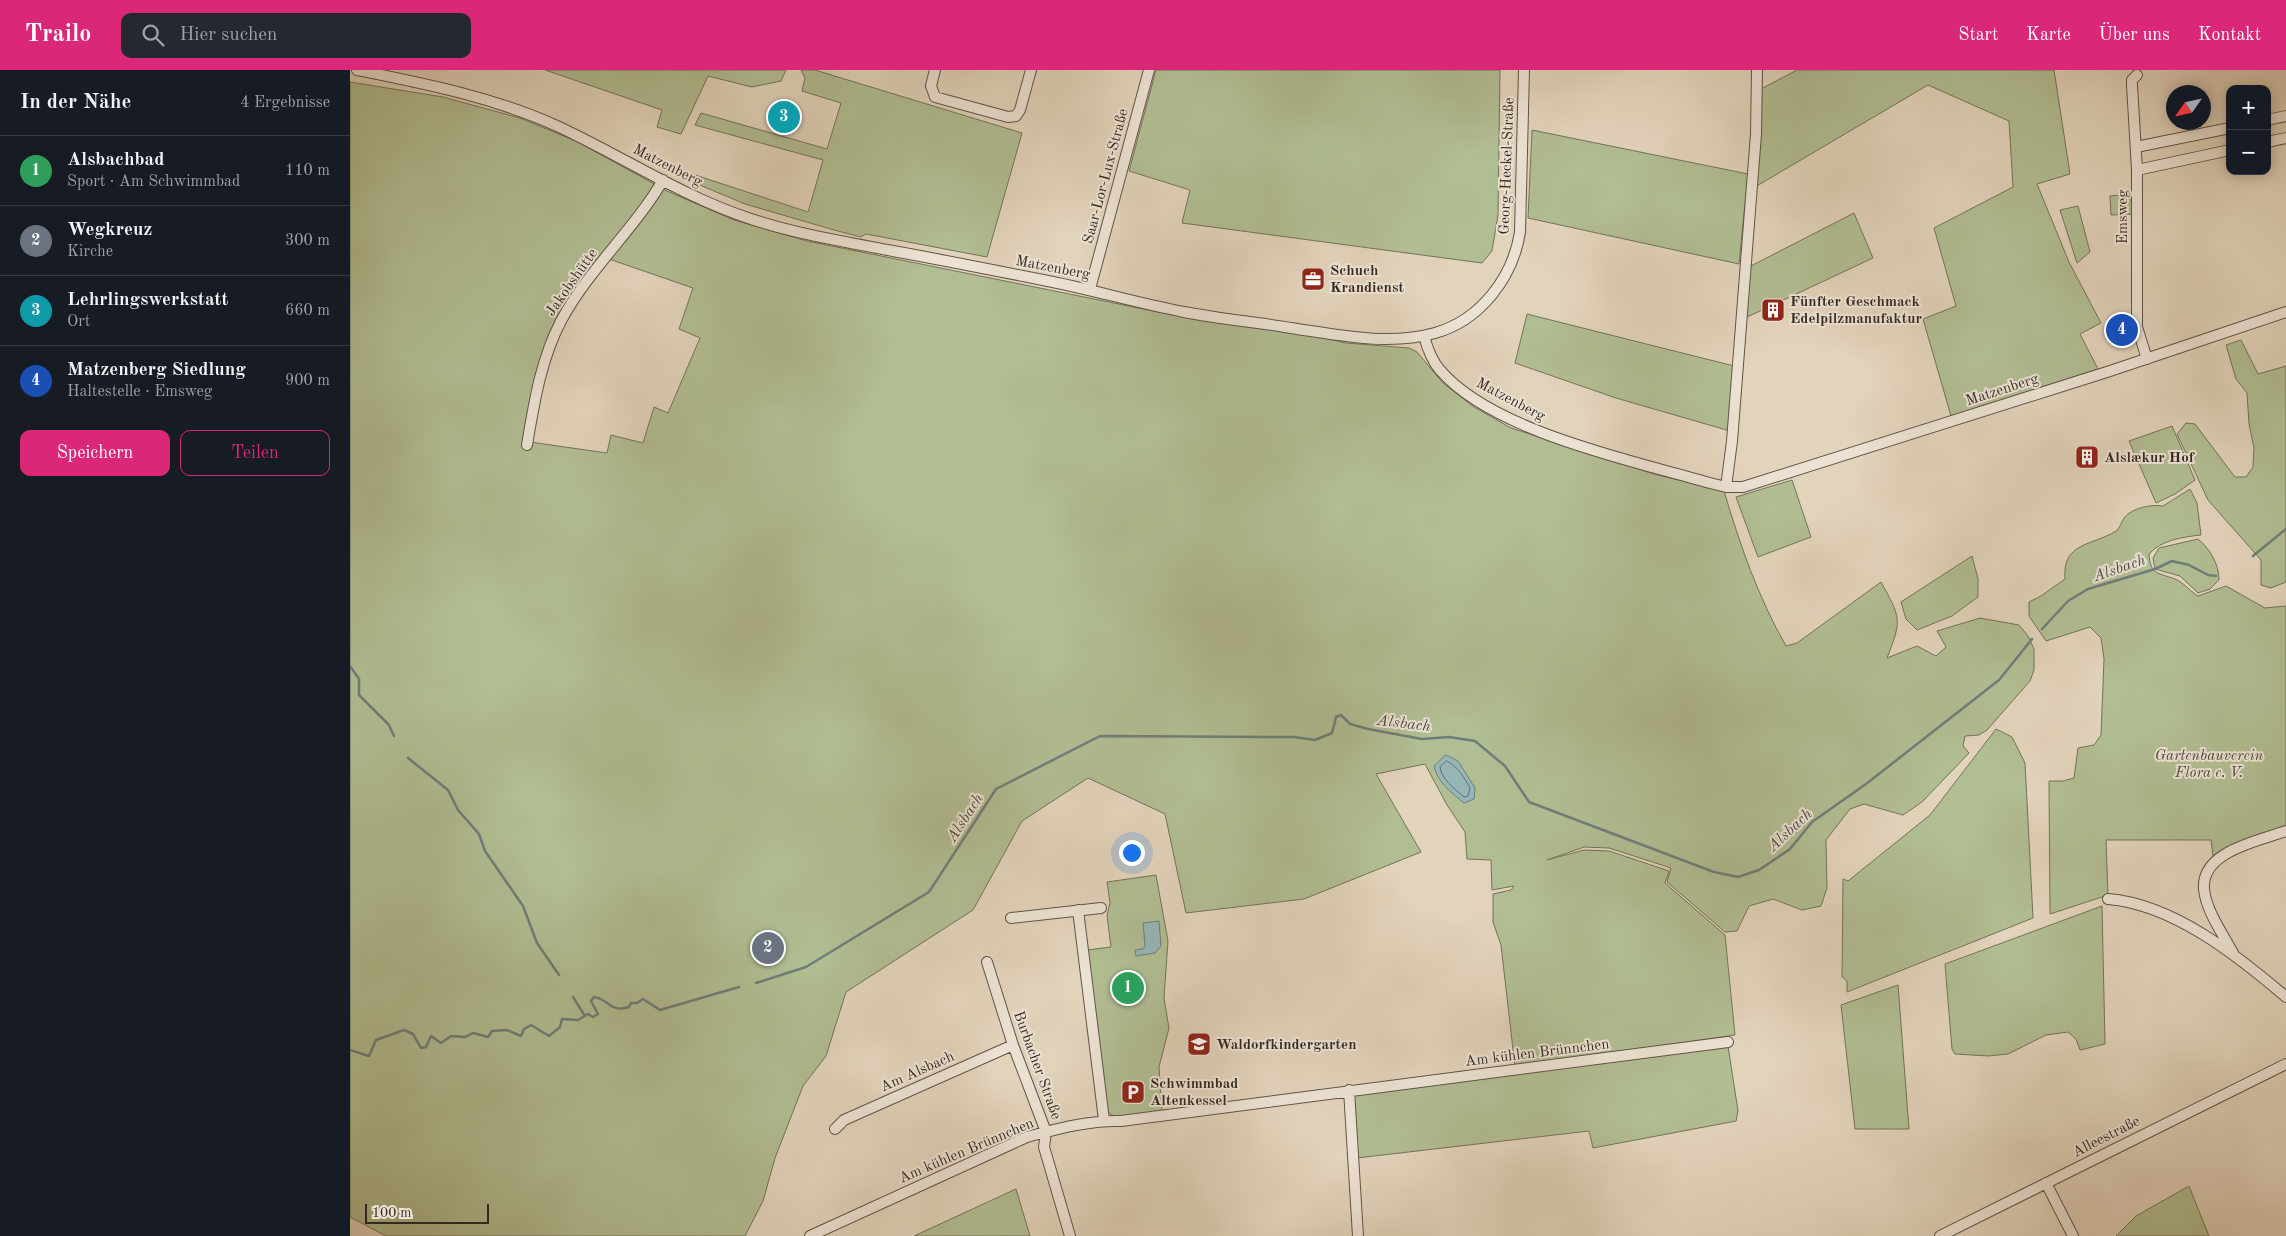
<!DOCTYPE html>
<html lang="de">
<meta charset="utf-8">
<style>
:root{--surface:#171b24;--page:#242831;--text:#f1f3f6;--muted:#9ea1a6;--line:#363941;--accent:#db2777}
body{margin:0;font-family:"Old Standard TT",serif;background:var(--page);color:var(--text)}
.controls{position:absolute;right:15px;top:15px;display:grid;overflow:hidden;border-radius:10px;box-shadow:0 2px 12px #0003}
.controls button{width:45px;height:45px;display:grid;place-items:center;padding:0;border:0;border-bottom:1px solid var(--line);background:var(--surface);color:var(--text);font:25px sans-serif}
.compass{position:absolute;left:1816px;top:15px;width:45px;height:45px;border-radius:50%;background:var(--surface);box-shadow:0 2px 12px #0003;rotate:236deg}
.scale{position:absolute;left:15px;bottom:12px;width:124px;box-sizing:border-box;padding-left:5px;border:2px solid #352922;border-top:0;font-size:14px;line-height:18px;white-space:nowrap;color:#352922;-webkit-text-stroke:4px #ece2d3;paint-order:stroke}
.you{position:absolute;left:781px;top:782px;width:18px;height:18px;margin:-12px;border:4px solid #fff;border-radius:50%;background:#1a73e8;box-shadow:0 0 0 8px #1a73e833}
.badge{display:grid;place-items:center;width:32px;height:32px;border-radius:50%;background:var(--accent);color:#fff;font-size:16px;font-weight:700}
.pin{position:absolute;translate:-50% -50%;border:2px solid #fff;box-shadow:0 1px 5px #0006}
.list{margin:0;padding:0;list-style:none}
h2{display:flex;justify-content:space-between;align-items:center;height:65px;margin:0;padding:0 20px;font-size:21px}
h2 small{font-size:16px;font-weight:400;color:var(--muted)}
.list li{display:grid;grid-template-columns:32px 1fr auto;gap:15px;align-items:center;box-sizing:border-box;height:70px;padding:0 20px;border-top:1px solid var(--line)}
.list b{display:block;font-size:19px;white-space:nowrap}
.list p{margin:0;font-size:16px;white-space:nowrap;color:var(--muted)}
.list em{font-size:16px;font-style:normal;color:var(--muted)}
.actions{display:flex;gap:10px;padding:15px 20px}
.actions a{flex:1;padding:11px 0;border:1px solid var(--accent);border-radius:10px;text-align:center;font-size:18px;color:var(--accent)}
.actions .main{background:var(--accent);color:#fff}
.icon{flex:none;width:28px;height:28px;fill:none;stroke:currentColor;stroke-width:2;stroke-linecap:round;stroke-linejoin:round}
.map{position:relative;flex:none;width:1936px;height:1166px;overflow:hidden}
header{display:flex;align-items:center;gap:30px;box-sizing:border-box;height:70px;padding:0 25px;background:var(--accent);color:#fff}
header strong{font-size:24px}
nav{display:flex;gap:28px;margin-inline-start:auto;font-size:18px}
.search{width:350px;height:45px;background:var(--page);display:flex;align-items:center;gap:12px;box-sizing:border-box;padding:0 18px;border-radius:10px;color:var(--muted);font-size:19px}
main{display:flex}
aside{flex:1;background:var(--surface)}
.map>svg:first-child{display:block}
.green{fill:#b1bd92;stroke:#73735a;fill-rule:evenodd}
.water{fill:#96b6b7;stroke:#6f7e7b}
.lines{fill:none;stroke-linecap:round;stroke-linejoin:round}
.shore{stroke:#66706c;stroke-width:1}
.stream{stroke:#6f7e7b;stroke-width:2.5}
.minor-casing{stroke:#605448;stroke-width:12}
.minor{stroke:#ece2d3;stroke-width:10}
.labels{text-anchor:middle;stroke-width:4;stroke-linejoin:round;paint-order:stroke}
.street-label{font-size:15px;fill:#352922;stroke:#ece2d3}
.poi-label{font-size:15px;font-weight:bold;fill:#352922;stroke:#ece2d3;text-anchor:start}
.park-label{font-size:15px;font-style:italic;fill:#4e4738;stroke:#ece2d3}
.water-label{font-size:16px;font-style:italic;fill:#4d4c47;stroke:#ece2d3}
</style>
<header>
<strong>Trailo</strong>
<div class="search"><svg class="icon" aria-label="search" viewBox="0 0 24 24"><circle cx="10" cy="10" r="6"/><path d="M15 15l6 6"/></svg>Hier suchen</div>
<nav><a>Start</a><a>Karte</a><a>Über uns</a><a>Kontakt</a></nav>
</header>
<main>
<aside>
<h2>In der Nähe<small>4 Ergebnisse</small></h2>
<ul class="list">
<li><span class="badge" style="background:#2e9e5b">1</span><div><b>Alsbachbad</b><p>Sport · Am Schwimmbad</p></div><em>110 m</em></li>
<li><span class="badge" style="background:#6b7280">2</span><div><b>Wegkreuz</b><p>Kirche</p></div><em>300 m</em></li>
<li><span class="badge" style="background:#0f9aa8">3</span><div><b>Lehrlingswerkstatt</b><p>Ort</p></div><em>660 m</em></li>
<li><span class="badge" style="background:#1a4fb4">4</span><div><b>Matzenberg Siedlung</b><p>Haltestelle · Emsweg</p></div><em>900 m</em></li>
</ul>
<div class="actions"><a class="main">Speichern</a><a>Teilen</a></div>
</aside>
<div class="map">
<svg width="1936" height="1166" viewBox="0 0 1936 1166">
<rect width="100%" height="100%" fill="#e2d3bb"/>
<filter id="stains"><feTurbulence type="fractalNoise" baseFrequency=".004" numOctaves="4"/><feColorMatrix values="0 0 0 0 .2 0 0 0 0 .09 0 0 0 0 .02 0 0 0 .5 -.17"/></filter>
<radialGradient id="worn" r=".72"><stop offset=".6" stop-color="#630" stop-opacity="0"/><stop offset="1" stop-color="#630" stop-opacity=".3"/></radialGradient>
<!-- green -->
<path class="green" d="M195,0H436L431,11L402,17L358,6L331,64L307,57L312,40Z
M451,0H465L672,63L637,187L516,164L511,167L484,160L395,134L333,108L336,102L458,142L473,90L345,55L351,43L477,79L491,33L452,21L455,8Z
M806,0H1150L1148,145L1142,181L1132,193L832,153L840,120L779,101Z
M1447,0H1704L1720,104L1687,114L1719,192L1751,253L1730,264L1748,299L1601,346L1573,249L1606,236L1584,158L1663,117L1659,51L1578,15L1405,117L1411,19Z
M0,12L93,27L170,48L226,71L317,121L384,150L457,171L843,249L970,267L996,273L1059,278L1067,282L1093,313L1124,337L1161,358L1304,404L1374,421C1390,475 1408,527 1436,576L1447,573L1531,512C1551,548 1552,550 1537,588L1567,576L1586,586L1596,577L1587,561L1630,548L1669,555L1678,566L1684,579V600L1680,611L1637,660L1629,665L1615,666L1613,676L1619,683L1572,732L1553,745L1514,734L1500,739L1476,770L1477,818L1471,836L1452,840L1423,829L1399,836L1387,861L1375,862L1317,812L1321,798L1259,778L1234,777L1197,790L1234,780L1259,781L1319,801L1315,813L1375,865L1385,965L1165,997L1151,875L1143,852V824L1161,820L1164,816L1142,820L1141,790L1117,789L1115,762L1097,735L1075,694L1026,704L1071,782L954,829L836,843L815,744L738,708L672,751L623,840L496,922L476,986L453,1016L425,1088L413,1131L395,1166H36L0,1147ZM259,189L343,218L329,259L350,268L318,343L304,337L293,373L261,365L257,383L180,372C189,328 196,281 221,242C232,223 247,206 259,189Z
M1182,60L1398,104L1389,194L1178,148Z
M1781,124L1782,144L1761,145L1760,126Z
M1728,136L1740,182L1727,193L1710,140Z
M1504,143L1523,188L1395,248L1397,198Z
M1177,244L1384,296L1380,361L1266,328L1165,293Z
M1891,270L1908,304L1936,296V512L1921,518L1911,515V490L1858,430L1827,364L1836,353L1845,354L1885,407H1896L1903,397L1904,378L1899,354L1897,323L1886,309L1876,275Z
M1822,356L1845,410L1825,424L1806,433L1779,371Z
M1442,410L1461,467L1408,487L1386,427Z
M1840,419L1847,433L1851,465C1833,467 1811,470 1799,484C1800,505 1809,503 1825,509C1833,512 1840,521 1848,526L1876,516L1915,538L1936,536V756L1889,773L1863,786L1861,770H1756L1758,825L1700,844L1699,711H1713L1724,708L1728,678L1744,675L1751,665L1754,589L1751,568L1740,557L1696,571L1679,546V532L1691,526L1715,509C1712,472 1742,476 1766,461C1770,458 1771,453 1774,448C1781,438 1802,434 1813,436Z
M1848,469C1860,479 1869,494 1869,510L1860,519L1848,523L1830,506L1805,499L1803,488L1809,478Z
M1622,486L1628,509V527L1602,546L1567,560L1556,549L1551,532Z
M1646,659L1662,667L1675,693L1683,848L1497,922V911L1492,907L1493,809L1498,811L1580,745Z
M806,805L818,871L814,928L819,958L809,997L812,1042C794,1045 771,1055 757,1041L737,880L761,877L757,845L760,833L757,812Z
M1752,836L1755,974L1730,980L1726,969L1718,962L1696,965L1658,984L1638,986L1605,984L1602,979L1595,894Z
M1548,915L1559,1059H1505L1491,935Z
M1378,976L1388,1041L1386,1051L1243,1078L1239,1061L1007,1088L1004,1025Z
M1839,1116L1859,1166H1766L1786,1146Z
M666,1119L680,1166H564Z"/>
<!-- water -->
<path class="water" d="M1096,685L1108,691L1125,718L1124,729L1114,733C1102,723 1087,712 1084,696Z
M809,851L811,876L805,883L786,886L785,880L793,879L795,876L793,853Z"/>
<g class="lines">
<!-- shore -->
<path class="shore" d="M1097,691C1108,697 1114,707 1120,718L1118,726L1114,727C1105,719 1091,709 1090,697Z"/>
<!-- stream -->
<path class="stream" d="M1903,486L1936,459
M1692,559L1718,531L1738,519L1805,499L1822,491L1839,495L1858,505L1866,506
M0,596L9,609V625L39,655L44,666
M58,688L98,720L108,740L129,764L135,781L173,836L187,873L209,905
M406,913L456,897L579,822L646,719L750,666L944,667L965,670L982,663L986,647L991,645L1000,654L1018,659L1072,669L1099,667L1125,671L1155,696L1179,732L1364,802L1388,807L1409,800L1440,779L1462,752L1516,714L1649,610L1682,569
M223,927L235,946
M0,980L19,986L26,970L54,960L63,964L71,978L76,977L81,966L91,973L101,966L115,967L123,963L138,967L142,961L157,960L171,966L174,959L181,955L199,966L210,957L212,949L228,950L238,944L243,947L248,944L241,931L244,927C259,929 260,943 279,937L281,933H287L293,929L310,940L389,917"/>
<!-- minor casing -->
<g class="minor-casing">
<path id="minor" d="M7,0C76,14 143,27 207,56C272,86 333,127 401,149C447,164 496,172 543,181C593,190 643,200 693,210C740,219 787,233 834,242C870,249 906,252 941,258C988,265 1039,276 1085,263C1131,250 1163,207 1170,162L1174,0
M585,0L581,16L585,27L658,47L666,46L670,40L681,0
M1787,5L1782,10V15L1787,100V257L1797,289
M1917,50L1936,46
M1917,72L1936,68
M1786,77L1880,58
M1787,100L1880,80
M740,219L799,0
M1074,266C1077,277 1082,291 1090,300C1142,361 1280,390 1356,412L1376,417H1393L1757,302L1936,242
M177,375C184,333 191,289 211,251C238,200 284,160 313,110
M1376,417L1382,371L1406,64L1407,0
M1758,829C1823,834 1888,886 1936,927
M728,840L754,1050
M661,848L751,838
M1883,883C1873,864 1856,841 1854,819C1851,781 1909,771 1936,761
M637,892L663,975L696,1062L694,1077L720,1166
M999,1020L1008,1166
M485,1059L494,1050L663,975
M1696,1113L1723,1166
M460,1166L677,1067C707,1059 740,1050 771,1051L1378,972
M1590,1166L1936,994"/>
</g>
<!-- minor -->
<use href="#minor" class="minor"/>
</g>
<!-- icons -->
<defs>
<g id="office-square" transform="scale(1.25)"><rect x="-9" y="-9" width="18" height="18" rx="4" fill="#8f2418" stroke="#ece2d3"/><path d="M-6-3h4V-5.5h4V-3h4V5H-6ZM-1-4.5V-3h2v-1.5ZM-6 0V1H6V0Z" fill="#fff"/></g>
<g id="building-square" transform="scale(1.25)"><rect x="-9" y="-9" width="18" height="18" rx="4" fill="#8f2418" stroke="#ece2d3"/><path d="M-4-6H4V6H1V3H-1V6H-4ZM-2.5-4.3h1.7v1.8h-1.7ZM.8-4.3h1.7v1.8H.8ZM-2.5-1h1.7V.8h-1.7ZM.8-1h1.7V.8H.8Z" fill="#fff"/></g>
<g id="school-square" transform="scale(1.25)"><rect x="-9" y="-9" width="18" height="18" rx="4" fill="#8f2418" stroke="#ece2d3"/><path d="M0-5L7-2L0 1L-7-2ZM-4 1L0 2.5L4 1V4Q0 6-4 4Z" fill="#fff"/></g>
<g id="parking-square" transform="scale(1.25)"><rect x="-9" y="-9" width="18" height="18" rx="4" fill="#8f2418" stroke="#ece2d3"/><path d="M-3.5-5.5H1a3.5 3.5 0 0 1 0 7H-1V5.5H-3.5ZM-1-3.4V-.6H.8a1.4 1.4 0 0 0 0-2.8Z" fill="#fff"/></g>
</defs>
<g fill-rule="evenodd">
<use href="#office-square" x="963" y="209"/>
<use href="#building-square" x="1423" y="240"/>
<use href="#building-square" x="1737" y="387"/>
<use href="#school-square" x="849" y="974"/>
<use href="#parking-square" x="783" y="1022"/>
</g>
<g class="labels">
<!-- street labels -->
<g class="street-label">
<text transform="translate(318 95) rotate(27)" y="5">Matzenberg</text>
<text transform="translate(1156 96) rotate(-88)" y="5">Georg-Heckel-Straße</text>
<text transform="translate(755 106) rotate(-75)" y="5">Saar-Lor-Lux-Straße</text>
<text transform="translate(1772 147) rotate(-90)" y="5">Emsweg</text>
<text transform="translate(703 197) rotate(11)" y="5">Matzenberg</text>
<text transform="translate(221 212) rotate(-55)" y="5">Jakobshütte</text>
<text transform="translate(1652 319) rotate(-18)" y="5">Matzenberg</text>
<text transform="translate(1161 329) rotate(28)" y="5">Matzenberg</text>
<text transform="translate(1187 982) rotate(-7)" y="5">Am kühlen Brünnchen</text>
<text transform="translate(688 995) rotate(70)" y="5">Burbacher Straße</text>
<text transform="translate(567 1001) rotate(-24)" y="5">Am Alsbach</text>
<text transform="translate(1756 1066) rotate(-27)" y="5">Alleestraße</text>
<text transform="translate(616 1080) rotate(-23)" y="5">Am kühlen Brünnchen</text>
</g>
<!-- poi labels -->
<g class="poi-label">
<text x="980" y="205">Schuch<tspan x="980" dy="17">Krandienst</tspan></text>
<text x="1440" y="236">Fünfter Geschmack<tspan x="1440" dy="17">Edelpilzmanufaktur</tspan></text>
<text x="1754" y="392">Alslækur Hof</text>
<text x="866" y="979">Waldorfkindergarten</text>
<text x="800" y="1018">Schwimmbad<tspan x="800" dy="17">Altenkessel</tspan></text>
</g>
<!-- park labels -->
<g class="park-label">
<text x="1859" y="690">Gartenbauverein<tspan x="1859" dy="17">Flora e. V.</tspan></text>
</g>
<!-- water labels -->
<g class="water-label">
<text transform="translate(1769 497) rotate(-19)" y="6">Alsbach</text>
<text transform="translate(1054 652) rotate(7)" y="6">Alsbach</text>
<text transform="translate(614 747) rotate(-57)" y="6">Alsbach</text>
<text transform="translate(1439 759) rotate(-43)" y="6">Alsbach</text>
</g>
</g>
<rect width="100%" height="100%" filter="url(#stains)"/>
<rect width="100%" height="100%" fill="url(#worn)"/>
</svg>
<div class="controls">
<button>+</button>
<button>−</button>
</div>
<svg class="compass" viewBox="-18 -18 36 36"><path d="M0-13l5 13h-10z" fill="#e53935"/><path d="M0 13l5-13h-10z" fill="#9ea1a6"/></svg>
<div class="scale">100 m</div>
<div class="you"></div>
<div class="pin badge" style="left:778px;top:918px;background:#2e9e5b">1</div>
<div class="pin badge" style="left:418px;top:878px;background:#6b7280">2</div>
<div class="pin badge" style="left:434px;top:47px;background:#0f9aa8">3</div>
<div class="pin badge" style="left:1772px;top:260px;background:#1a4fb4">4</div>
</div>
</main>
